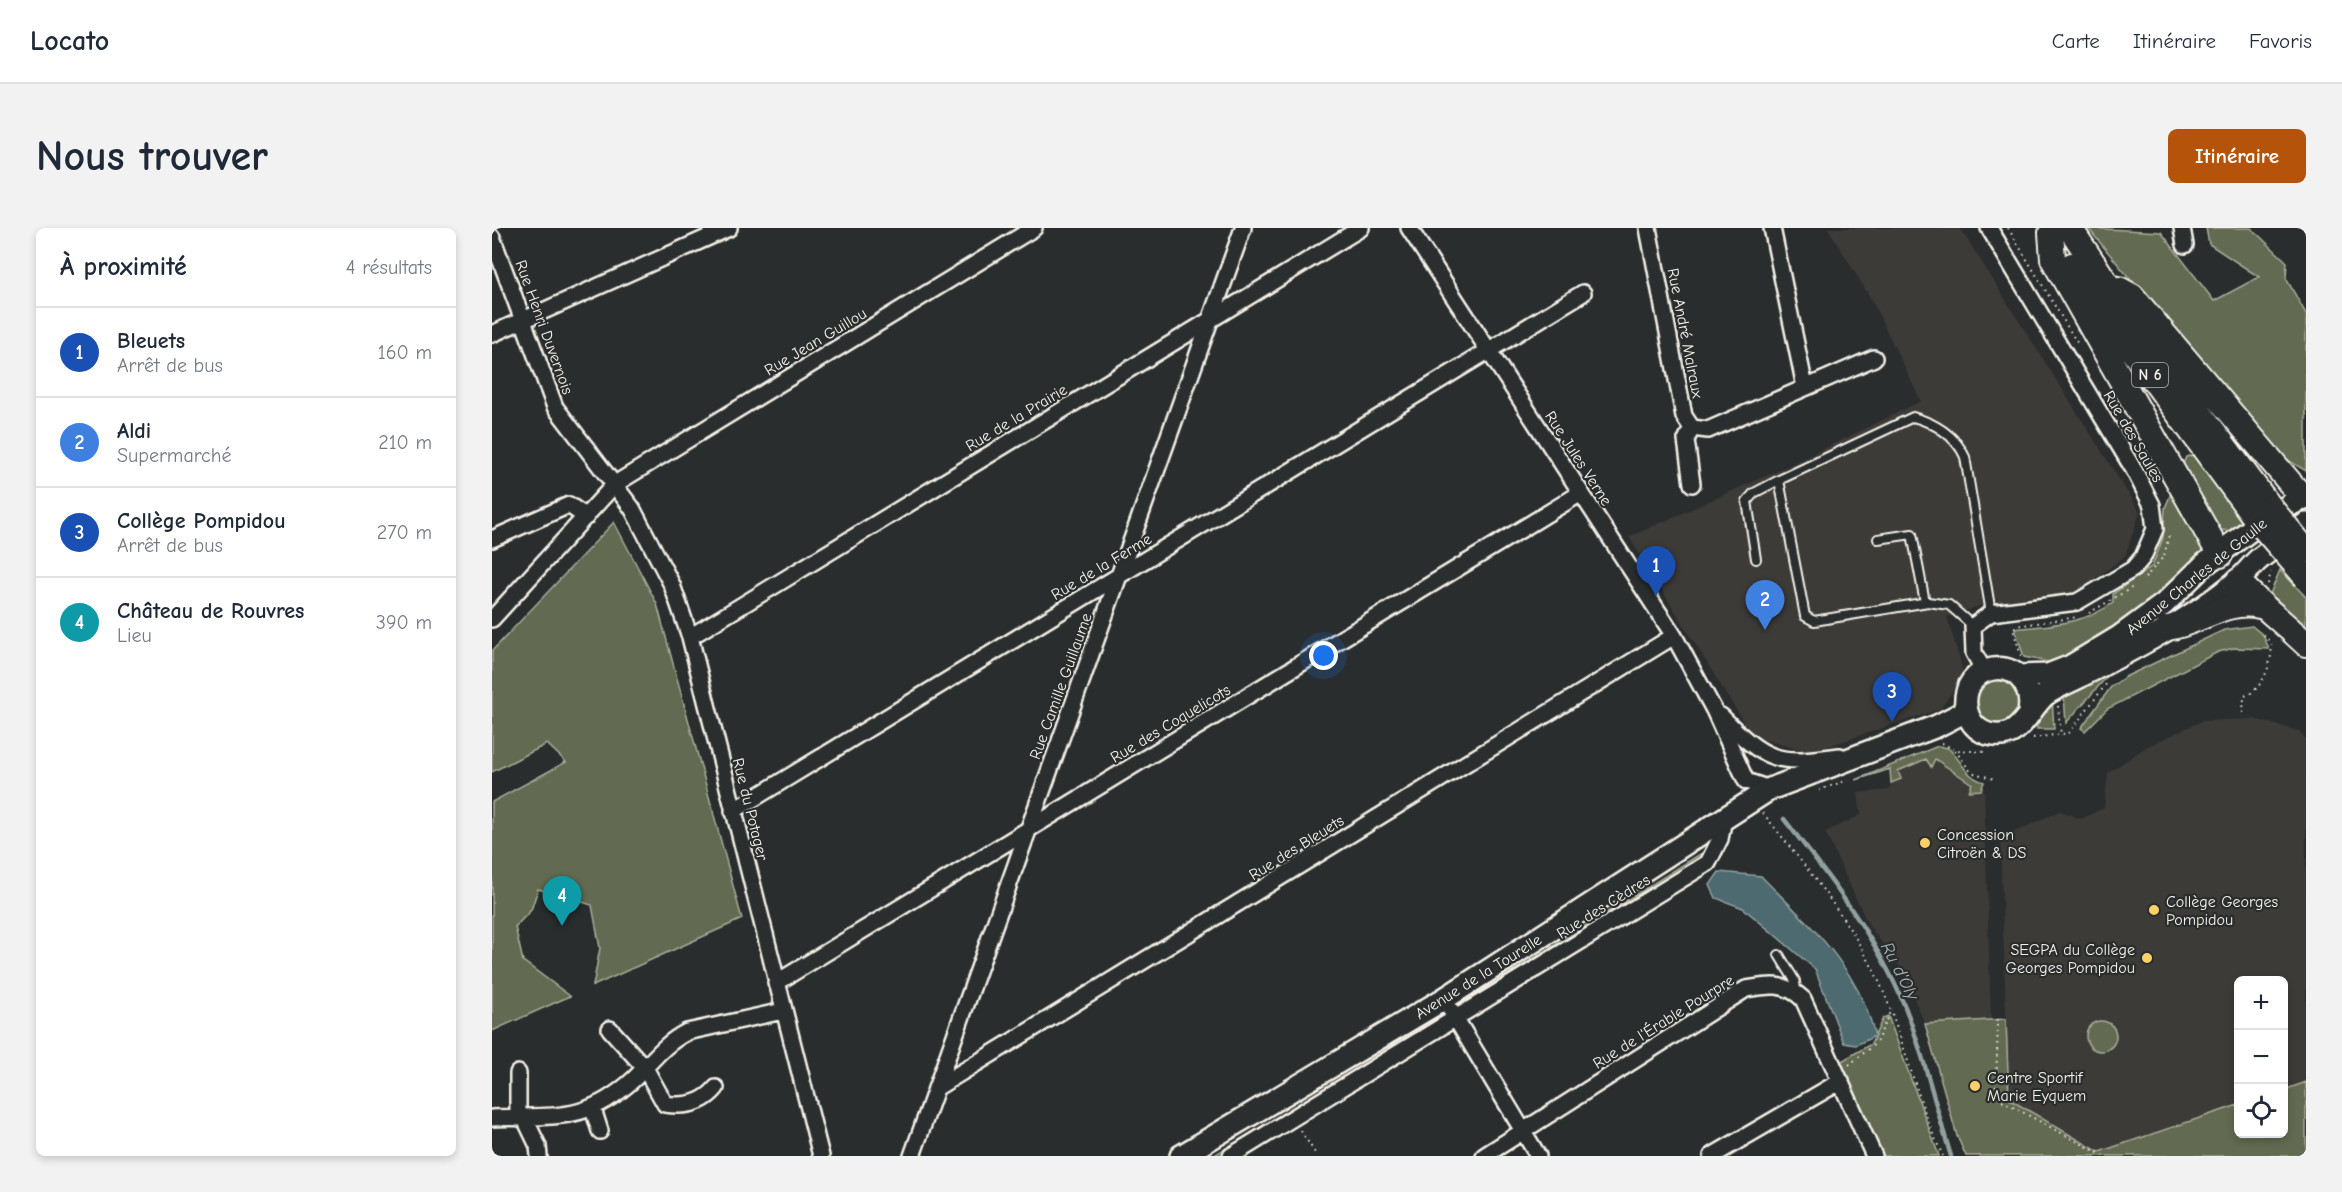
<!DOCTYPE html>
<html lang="fr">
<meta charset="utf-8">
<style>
:root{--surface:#fff;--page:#f2f2f3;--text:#1f2937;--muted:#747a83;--line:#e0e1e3;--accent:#b45309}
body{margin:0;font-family:"Comic Neue",sans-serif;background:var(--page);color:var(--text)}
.controls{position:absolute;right:18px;bottom:18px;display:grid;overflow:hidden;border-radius:9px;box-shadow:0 3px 9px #0003}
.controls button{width:54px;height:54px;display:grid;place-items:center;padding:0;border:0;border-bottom:2px solid var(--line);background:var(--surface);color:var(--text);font:30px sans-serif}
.you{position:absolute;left:832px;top:428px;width:21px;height:21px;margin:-15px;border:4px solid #fff;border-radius:50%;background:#1a73e8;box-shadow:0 0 0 9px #1a73e833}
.badge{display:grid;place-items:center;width:39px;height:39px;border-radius:50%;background:var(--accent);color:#fff;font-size:20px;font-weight:700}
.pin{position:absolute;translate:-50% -50px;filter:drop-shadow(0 2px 3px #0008)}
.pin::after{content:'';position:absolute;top:32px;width:21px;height:18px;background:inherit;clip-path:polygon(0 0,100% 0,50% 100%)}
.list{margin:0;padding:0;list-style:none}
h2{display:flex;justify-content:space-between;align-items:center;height:78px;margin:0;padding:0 24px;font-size:26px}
h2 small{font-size:20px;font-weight:400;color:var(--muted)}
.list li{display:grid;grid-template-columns:39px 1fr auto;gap:18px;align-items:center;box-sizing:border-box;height:90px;padding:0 24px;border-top:2px solid var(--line)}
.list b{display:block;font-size:22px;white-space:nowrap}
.list p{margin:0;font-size:20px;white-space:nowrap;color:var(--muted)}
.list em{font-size:20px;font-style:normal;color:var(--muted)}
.icon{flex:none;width:33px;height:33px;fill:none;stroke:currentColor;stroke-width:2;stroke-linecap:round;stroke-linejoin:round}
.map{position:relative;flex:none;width:1814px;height:928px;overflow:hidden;border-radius:9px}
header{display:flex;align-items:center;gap:36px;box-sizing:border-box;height:84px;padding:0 30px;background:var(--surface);border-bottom:2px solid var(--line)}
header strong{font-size:28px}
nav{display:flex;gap:33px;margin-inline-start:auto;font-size:21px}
.intro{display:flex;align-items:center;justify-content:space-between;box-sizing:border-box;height:144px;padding:0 36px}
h1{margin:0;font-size:42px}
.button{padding:15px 27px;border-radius:9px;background:var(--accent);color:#fff;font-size:21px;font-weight:700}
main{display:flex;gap:36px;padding:0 36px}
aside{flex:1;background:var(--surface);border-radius:9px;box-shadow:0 3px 9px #0003}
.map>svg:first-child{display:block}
.built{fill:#3d3b38}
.green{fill:#626b51;stroke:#abae9c;stroke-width:1.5}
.water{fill:#4d6b6f;stroke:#90a19f;stroke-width:1.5}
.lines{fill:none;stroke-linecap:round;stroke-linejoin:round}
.stream{stroke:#90a19f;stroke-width:4.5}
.lane-casing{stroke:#f4f1e8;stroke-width:12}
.street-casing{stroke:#f4f1e8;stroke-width:20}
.secondary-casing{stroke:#f4f1e8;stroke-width:26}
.primary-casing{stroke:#f4f1e8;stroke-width:28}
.path{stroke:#f4f1e8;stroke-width:2;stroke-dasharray:1.5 4.5;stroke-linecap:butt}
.lane{stroke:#2a2d2e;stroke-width:8}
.street{stroke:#2a2d2e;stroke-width:15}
.secondary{stroke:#2a2d2e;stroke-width:21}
.primary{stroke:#2a2d2e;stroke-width:24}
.primary-bridge-casing{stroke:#f4f1e8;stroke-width:28;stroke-linecap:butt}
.primary-bridge{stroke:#2a2d2e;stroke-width:24}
.poi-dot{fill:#ffd166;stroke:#2a2d2e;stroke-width:2}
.labels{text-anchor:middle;stroke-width:4.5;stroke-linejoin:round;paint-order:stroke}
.shield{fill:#2a2d2e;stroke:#b7b6b0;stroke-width:1.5}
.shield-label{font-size:15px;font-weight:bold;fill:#f4f1e8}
.street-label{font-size:16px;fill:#f4f1e8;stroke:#2a2d2e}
.poi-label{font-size:16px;fill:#f4f1e8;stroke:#2a2d2e;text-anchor:start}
.water-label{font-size:18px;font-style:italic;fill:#a9b5b2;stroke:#2a2d2e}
</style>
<header>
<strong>Locato</strong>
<nav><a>Carte</a><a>Itinéraire</a><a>Favoris</a></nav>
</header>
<div class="intro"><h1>Nous trouver</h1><a class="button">Itinéraire</a></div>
<main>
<aside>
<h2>À proximité<small>4 résultats</small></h2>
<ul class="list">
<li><span class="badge" style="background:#1a4fb4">1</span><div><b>Bleuets</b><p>Arrêt de bus</p></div><em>160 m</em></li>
<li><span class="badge" style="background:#3f7fe0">2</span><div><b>Aldi</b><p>Supermarché</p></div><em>210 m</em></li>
<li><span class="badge" style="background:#1a4fb4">3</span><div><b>Collège Pompidou</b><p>Arrêt de bus</p></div><em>270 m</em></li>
<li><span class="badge" style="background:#0f9aa8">4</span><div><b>Château de Rouvres</b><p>Lieu</p></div><em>390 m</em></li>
</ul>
</aside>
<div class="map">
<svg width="1814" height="928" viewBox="0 0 1814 928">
<rect width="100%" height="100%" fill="#2a2d2e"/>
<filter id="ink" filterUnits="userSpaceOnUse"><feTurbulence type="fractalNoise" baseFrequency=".0167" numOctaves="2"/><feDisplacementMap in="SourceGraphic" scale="12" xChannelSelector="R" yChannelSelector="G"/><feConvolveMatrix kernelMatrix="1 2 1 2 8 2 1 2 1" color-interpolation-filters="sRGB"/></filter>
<g filter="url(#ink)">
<!-- built -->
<path class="built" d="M1336,0H1468L1648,284L1633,328L1582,367L1487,378L1455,389L1472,446L1448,481L1318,524L1261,509L1137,309L1305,234L1429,173L1378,69Z
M1762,491L1807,503L1814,511V854L1792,862V752H1746V877L1608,924L1517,871L1508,611L1568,583L1589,591L1612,580L1616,545L1654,519L1710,493Z
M1443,530L1481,556L1477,562H1489L1492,558L1499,792L1433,796L1408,738L1377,698L1333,604L1369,587L1366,565L1397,562L1399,555L1409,551L1406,543L1434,531L1437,539Z"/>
<!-- green -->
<path class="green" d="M1596,0L1669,4L1722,73L1767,49L1717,16L1714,0H1759L1795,34L1794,50L1814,86V243L1791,229L1706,133Z
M1702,227L1750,293L1743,303L1724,302C1697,362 1617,407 1562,439L1556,434L1532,429L1523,401C1558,397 1592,396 1621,375V366L1660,338L1671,310L1673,280L1694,229Z
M122,294L165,376L250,691L101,758L108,720L100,677L46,661L39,682L23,699L31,733L78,768L0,803V574L74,534L55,516L0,544V423Z
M1788,342L1814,369V409L1775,373Z
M1760,398L1771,407L1777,421L1742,420L1726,424L1615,481L1593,503L1589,500L1619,459L1633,449L1732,402Z
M1620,443L1574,495L1572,467Z
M1512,448L1529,461L1527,488L1509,498L1495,495L1485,485L1484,464L1492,453Z
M1560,470L1562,501H1545V488Z
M1446,518L1456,520C1470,532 1473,549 1492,554L1489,562L1477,563L1480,556L1443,531L1439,539L1434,531L1406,543L1409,551L1399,555L1398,541L1364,552Z
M1218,620L1213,629L980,773L981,768Z
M1396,788L1447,928H1390L1348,834L1379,816L1391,790Z
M948,790L949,792L732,928H721Z
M1514,791L1517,871L1607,924L1746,877V906H1792V862L1814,854V928H1474L1465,908L1433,796Z
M1594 808a15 15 0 1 1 30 0a15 15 0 1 1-30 0Z"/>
<!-- water -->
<path class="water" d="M1227,644L1269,648C1317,697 1367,739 1383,808L1364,817L1352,815L1323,741L1251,680L1224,670L1218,657Z"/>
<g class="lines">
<!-- stream -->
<path class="stream" d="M1292,591C1340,653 1391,717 1418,792C1434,836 1445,883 1459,928"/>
<!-- lane casing -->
<g class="lane-casing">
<path id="lane" d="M1386,311L1420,306L1433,374
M1264,331L1255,273L1262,265L1287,252
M1481,398L1457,377L1436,374L1322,393L1313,388L1287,252L1421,189C1443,195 1464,208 1473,229L1499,385
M1287,727L1303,753L1304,764"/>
</g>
<!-- street casing -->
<g class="street-casing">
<path id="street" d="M917,0L1182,408L1222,482L1254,553L1278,561
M1156,0L1192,188L1200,200L1216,202L1382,130
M1280,0L1313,159
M1690,0L1693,17
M0,9L63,179L140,280L180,357L198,409L329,928
M0,106L237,0
M1200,256L1194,212L1200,200
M0,311L77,277L94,289
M0,391L123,256L542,0
M198,409L869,0
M1492,443L1482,425L1481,398L1499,385L1585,374L1641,341L1651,329L1663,301L1660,277L1642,242L1497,0
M1229,488C1274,534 1285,537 1348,528
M241,583L1091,65
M284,755L1089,265
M952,771L1046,928
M118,801L153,840L173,876C193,879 211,876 224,860
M444,860L1182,408
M101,881L108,903
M0,890C61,887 94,896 143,850C160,833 173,815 195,804L291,783
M26,890V845
M33,891L46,918L47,928
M420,928L751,0
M739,928L1216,635L1228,611L1232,590
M992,928L1254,761C1277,757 1293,754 1311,771L1382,928
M1220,928L1349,853"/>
</g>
<!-- secondary casing -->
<g class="secondary-casing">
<path id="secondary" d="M1527,448L1556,447L1579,438L1627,409L1672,376L1713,336L1773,291L1814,268
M1537,485C1541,462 1528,437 1501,441C1464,446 1465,503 1502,507C1529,510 1536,482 1553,467C1563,459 1578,454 1589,448C1642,421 1698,392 1744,354C1753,347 1759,338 1767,331C1782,319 1798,308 1814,296
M689,928L952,771L1278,561L1445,498L1474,483"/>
</g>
<!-- primary casing -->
<g class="primary-casing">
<path id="primary" d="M1578,0L1644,100L1778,279
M1559,5L1561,31L1728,327
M1580,37L1633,113L1764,291
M1627,61L1640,68L1811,270
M1746,353C1767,376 1791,394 1814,416
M1676,400C1708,395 1734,370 1768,378"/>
</g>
<!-- path -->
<path class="path" d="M1516,0L1587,118
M1653,350L1672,328L1677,307
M1776,356L1779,344
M1597,385L1641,359
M1529,428L1521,401L1524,398L1586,389
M1566,478L1569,508
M1751,485L1752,468C1770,464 1782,432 1779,415L1770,404
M1541,510L1577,505L1615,455
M1450,515L1463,522L1496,524
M1463,522L1479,544L1502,551
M1327,562L1356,552
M1271,585C1309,633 1349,681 1378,735C1410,796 1421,866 1451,928
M1506,791L1504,860L1508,872L1612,928
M1357,837L1384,815L1398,784
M809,903L825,928"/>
<!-- lane -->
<use href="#lane" class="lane"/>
<!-- street -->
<use href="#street" class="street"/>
<!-- secondary -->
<use href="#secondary" class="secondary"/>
<!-- primary -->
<use href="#primary" class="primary"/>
<!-- primary-bridge casing -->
<g class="primary-bridge-casing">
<path id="primary-bridge" d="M1778,279L1814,323
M1764,291L1814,349"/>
</g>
<!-- primary-bridge -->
<use href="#primary-bridge" class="primary-bridge"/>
</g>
</g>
<!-- markers -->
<g class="poi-dot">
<circle cx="1433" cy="615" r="6"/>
<circle cx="1662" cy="682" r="6"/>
<circle cx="1655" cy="730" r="6"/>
<circle cx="1483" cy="858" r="6"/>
</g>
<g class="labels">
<!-- shield labels -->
<rect class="shield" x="1640" y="135" width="36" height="24" rx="4.5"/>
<g class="shield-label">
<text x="1658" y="152">N 6</text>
</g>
<!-- street labels -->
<g class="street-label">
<text transform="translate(53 99) rotate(70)" y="6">Rue Henri Duvernois</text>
<text transform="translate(1194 105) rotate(79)" y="6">Rue André Malraux</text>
<text transform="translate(323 113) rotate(-31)" y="6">Rue Jean Guillou</text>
<text transform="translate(524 189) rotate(-31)" y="6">Rue de la Prairie</text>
<text transform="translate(1642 208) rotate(60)" y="6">Rue des Saules</text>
<text transform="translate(1087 230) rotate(57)" y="6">Rue Jules Verne</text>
<text transform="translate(609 338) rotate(-31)" y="6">Rue de la Ferme</text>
<text transform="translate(1704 348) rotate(-39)" y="6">Avenue Charles de Gaulle</text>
<text transform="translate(568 458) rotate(-70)" y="6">Rue Camille Guillaume</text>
<text transform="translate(678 495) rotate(-31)" y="6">Rue des Coquelicots</text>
<text transform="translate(259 581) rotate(76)" y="6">Rue du Potager</text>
<text transform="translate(804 619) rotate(-32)" y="6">Rue des Bleuets</text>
<text transform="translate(1111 678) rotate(-32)" y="6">Rue des Cèdres</text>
<text transform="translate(986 748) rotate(-32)" y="6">Avenue de la Tourelle</text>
<text transform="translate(1171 793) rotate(-32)" y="6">Rue de l'Érable Pourpre</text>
</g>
<!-- poi labels -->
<g class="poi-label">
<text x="1445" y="612">Concession<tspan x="1445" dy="18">Citroën &amp; DS</tspan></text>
<text x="1674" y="679">Collège Georges<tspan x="1674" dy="18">Pompidou</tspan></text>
<text x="1643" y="727" text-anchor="end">SEGPA du Collège<tspan x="1643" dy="18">Georges Pompidou</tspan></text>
<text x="1495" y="855">Centre Sportif<tspan x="1495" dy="18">Marie Eyquem</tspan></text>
</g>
<!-- water labels -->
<g class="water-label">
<text transform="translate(1408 743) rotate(63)" y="6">Ru d'Oly</text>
</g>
</g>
</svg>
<div class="controls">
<button>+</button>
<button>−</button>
<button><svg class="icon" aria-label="locate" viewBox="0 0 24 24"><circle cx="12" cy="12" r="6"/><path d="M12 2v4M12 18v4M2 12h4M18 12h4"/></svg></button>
</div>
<div class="you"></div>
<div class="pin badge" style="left:1164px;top:368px;background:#1a4fb4">1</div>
<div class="pin badge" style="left:1273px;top:402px;background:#3f7fe0">2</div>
<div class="pin badge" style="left:1400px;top:494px;background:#1a4fb4">3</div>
<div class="pin badge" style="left:70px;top:698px;background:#0f9aa8">4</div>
</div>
</main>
